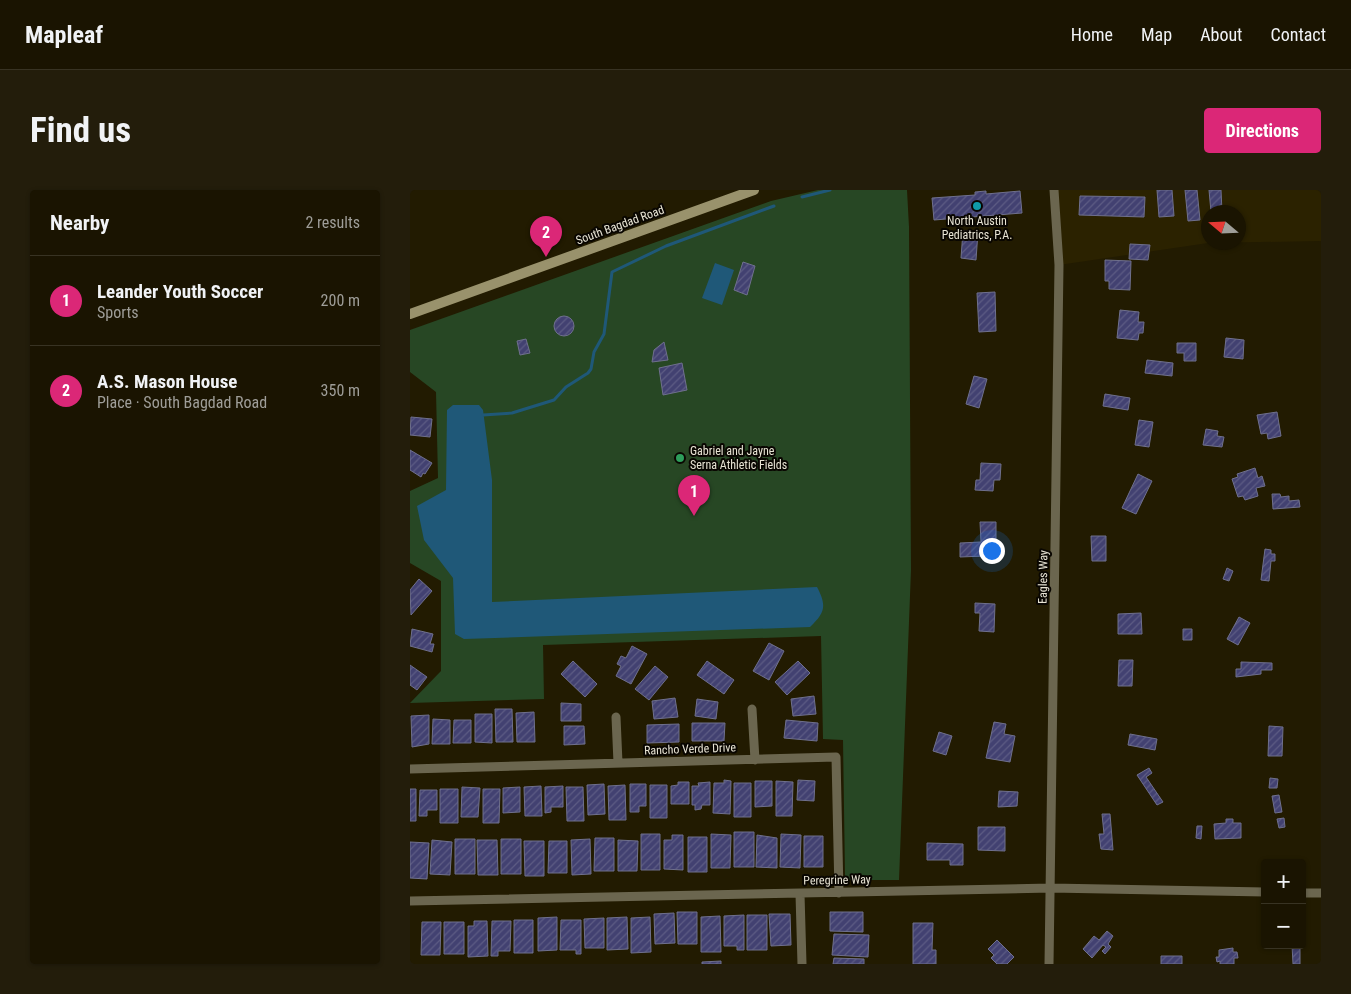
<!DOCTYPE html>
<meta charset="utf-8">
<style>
:root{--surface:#1a1401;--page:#231d0b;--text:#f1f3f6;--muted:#9f9e99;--line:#383323;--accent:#db2777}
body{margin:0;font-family:"Roboto Condensed",sans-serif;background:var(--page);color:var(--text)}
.controls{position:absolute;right:15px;bottom:15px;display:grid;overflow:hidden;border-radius:5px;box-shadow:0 1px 4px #0004}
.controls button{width:45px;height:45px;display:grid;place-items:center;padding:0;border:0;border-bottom:1px solid var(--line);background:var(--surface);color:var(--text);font:25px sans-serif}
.compass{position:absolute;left:791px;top:15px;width:45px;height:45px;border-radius:50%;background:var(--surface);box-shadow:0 1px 4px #0004;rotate:289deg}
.you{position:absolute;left:581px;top:360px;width:18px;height:18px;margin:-12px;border:4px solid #fff;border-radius:50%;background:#1a73e8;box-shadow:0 0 0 8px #1a73e833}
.badge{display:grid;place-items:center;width:32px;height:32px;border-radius:50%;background:var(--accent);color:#fff;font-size:16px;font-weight:700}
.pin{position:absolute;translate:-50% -41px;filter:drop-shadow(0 1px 2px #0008)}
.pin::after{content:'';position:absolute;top:26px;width:18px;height:15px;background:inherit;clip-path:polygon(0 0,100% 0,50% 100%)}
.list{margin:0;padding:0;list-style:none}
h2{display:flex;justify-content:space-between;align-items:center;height:65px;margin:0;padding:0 20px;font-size:21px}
h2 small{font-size:16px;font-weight:400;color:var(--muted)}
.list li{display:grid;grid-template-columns:32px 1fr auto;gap:15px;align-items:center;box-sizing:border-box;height:90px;padding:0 20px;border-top:1px solid var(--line)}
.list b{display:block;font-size:19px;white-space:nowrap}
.list p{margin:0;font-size:16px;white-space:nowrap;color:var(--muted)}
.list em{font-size:16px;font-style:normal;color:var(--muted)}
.map{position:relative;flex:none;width:911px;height:774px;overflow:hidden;border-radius:5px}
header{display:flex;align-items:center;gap:30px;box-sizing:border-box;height:70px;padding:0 25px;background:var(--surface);border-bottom:1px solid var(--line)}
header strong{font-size:24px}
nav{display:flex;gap:28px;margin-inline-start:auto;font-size:18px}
.intro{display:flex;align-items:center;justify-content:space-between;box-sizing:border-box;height:120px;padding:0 30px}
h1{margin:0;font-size:35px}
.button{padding:12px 22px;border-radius:5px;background:var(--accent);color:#fff;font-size:18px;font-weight:700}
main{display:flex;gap:30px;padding:0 30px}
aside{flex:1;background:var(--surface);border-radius:5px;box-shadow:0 1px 4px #0004}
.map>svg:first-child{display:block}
.built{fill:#2b2200;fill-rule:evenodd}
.park{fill:#274724}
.water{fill:#1f5878}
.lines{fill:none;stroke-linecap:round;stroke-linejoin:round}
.stream{stroke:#1f5878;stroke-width:3}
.building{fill:url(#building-hatch);stroke:#6f708d}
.minor{stroke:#6b664f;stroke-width:9}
.secondary{stroke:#99926c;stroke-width:10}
.culture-dot{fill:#0f9aa8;stroke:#090601;stroke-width:2}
.leisure-dot{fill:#2e9e5b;stroke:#090601;stroke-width:2}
.labels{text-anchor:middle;stroke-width:4;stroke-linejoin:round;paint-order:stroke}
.poi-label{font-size:12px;fill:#e8e4d4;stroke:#090601}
.street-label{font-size:12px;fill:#e8e4d4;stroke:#090601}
</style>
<header>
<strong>Mapleaf</strong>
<nav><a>Home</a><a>Map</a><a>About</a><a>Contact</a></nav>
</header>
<div class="intro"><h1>Find us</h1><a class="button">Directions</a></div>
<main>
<aside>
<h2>Nearby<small>2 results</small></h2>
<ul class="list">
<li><span class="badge">1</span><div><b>Leander Youth Soccer</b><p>Sports</p></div><em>200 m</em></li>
<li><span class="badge">2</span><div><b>A.S. Mason House</b><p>Place · South Bagdad Road</p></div><em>350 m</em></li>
</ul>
</aside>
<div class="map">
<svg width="911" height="774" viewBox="0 0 911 774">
<defs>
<pattern id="building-hatch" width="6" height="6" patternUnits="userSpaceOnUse" patternTransform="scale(1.25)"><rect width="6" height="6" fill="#424171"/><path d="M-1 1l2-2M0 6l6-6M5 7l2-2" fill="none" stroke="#5d5c84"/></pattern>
</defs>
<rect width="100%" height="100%" fill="#221b01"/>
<!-- built -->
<path class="built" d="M644,0H911V51L798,53L649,75ZM798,22H828V52H798Z"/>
<!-- park -->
<path class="park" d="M408,0H497L499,37L501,380L489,690H437L435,686L433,550L413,549L411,446L133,455L134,509L0,513L31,481V391L0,373V301L28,288L26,202L0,182V140L361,11Z"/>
<!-- water -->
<path class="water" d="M305,73L324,80L312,115L292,108Z
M43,215H69L73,220L82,290V412L407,397C417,416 415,423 400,437L54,449L45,444L43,388L14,350L7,316L36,300L37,220Z"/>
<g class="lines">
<!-- stream -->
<path class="stream" d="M392,7L420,0
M73,225L102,223L144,210L156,197L178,183L181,179L184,162L194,144L202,82L256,56L364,16"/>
</g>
<!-- building -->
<path class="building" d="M747,0H762L764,26L749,27Z
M775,0H787L790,30L778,31Z
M799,0H811L812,22H801Z
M576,1V4L610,1L612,23L524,30L522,8L565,5V2Z
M670,6L735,7L734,27L669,25Z
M553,41L568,42L566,70L551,68Z
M720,54L740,55L738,70L719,69Z
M695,70L721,71L720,100L699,99V91H695Z
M333,72L345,76L337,105L324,100Z
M585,102L586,141L569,142L567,103Z
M710,120L729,122L728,132H734L733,143H729L728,150L707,148Z
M144 136a10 10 0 1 1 20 0a10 10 0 1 1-20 0Z
M816,148L834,150L833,169L814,167Z
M116,149L120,163L110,165L107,151Z
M254,152L258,170L242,172L244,160Z
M767,153H786V171H774V163H767Z
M737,170L763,173L762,186L735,183Z
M272,173L277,200L253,205L249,178Z
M564,186L577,189L569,218L556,214Z
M695,204L720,208L718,220L693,216Z
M867,222L871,246L858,249L857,243L851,244L847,225Z
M1,227L22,229L20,247L0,245Z
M729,230L743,232L739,257L725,255Z
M796,239L808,241L807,246L814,247L812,257L793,255Z
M0,260L22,273L15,284L13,283L11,287L0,280Z
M571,273L591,274L590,290H584L583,301L565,300L566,290H570Z
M845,278L848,288L852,286L855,296L846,298L848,306L835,310L833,306L828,307L822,289L828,287L827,284Z
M728,284L742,291L726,324L712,318Z
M862,304H870L871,307L879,306V311L889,310L890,317L863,319Z
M570,332H586V359H575V366L550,367V353L571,352Z
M681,346H696V371H682Z
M855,359L861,360V364H865V371H861L859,391L851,390Z
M817,378L823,381L819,391L813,389Z
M9,389L22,401L1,425L0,400Z
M565,413L585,414L584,442L569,441L570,423H565Z
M731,423L732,444H708V424Z
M829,427L840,433L828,455L817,449Z
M2,439L23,444L20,454H24L22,462L0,456Z
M773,439H782V450H773Z
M359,453L374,461L359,490L343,481Z
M222,456L237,464L221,494L206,486L211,476L207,474L211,466L216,468Z
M709,470H723L722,496H708Z
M163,471L187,494L175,507L151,484Z
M297,471L324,490L314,504L287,485Z
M388,471L400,483L377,505L365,492Z
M831,472L862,473V480H851V484L826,487V479H831Z
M0,475L17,487L7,500L0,495Z
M245,476L258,487L239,510L225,499Z
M404,506L406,524L383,526L381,509Z
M265,508L268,527L244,529L242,511Z
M287,509L308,512L306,529L285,526Z
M151,513L171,514V531H151Z
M85,519H102L103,552H86Z
M124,522L125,552H107L106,523Z
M65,524H82V553L65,552Z
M19,525V554L2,557L1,526Z
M23,529L40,530V554H22Z
M44,530H61V553H43Z
M376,530L408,533L407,551L374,548Z
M584,532L596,534L594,544L605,546L600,572L576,568Z
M282,533H315L314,551H282Z
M269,534V552L237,553V535Z
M154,536H174L175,554L154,555Z
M859,536L873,537L872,566H858Z
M529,542L542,546L536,565L523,561Z
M720,544L747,549L745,560L718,555Z
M739,578L742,583L736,587L753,612L747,615L727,585Z
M860,588L868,589L867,598H859Z
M314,590L321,591L320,624L303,623L304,593H314Z
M388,590L405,591L404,611L387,610Z
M345,591H362V616L345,617Z
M366,591L383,592L382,626H366Z
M268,592H279V614H261V596L268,595Z
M300,592V615H292L291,619L285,620V615H282V596H289L288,593Z
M324,593H341V627H324Z
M194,594L195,624L178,625L177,595Z
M220,594H236V616H229V622H220Z
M215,595L216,630H199L198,596Z
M240,595H257V628H240Z
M131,596L132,626H115L114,597Z
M153,596V617H141V622L135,623V597Z
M52,597L70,598L68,627H51Z
M110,597V622L93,623V598Z
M156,597H173L174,631H157Z
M0,599H6V631H0Z
M30,599H48V633H30Z
M73,599H90L89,633H73Z
M10,600H27V620H17V626H9Z
M589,601L608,602L607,616L588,617Z
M869,605L872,622L865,623L862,606Z
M692,624H700L703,660L691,659L689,644H694Z
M874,628L875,637L869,638L867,629Z
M816,629H823V633H831V648L805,649L804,634L816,633Z
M787,636H792L791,649L786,648Z
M568,637H595V661L568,660Z
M324,642H344V677H324Z
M231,644H250V680H231Z
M301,644L321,645L320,678H301Z
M371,644L391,645L390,678L370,677Z
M262,645H273V680L254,679V650H262Z
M347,645L367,648V678L346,677Z
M394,646H413V677H394Z
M278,647H297V682H278Z
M185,648H204V681H184Z
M45,649H65V684H45Z
M91,649H111V684H91Z
M180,649L181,684L162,685L161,650Z
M22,650L42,652L40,685L20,684Z
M67,650H87L88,685H68Z
M208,650L228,651L227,681H208Z
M114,651H134V686H115Z
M139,651H157V683H138Z
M0,652L19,653L17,689L0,688Z
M517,653L553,654V675H540V670H517Z
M267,722H287V754H268Z
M420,722H453V742L420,741Z
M264,723L265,753L245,754L244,724Z
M359,724H380L381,755L361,756Z
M334,725V760H327V756H314V726Z
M337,725H357V760H337Z
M310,726L311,762H291V727Z
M147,727V760L128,761V728Z
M217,727L218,759L197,760V728Z
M240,727L241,762L221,763V728Z
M194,728V758H175L174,729Z
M104,730H123V763H104Z
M151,730H171V764H166V760H150Z
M64,731H77L78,766L58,767V736H64Z
M82,731H101L100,761H88V766H81Z
M12,732H31L30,765H11Z
M34,732H54V764H34Z
M503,733H523L522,760H526V774H503Z
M697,741L703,746L698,754L701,757L695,764L692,761L696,757L693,755L682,768L673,759L684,746L689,750Z
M424,744L459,745L458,767L422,765Z
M587,750L604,767L597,774H587L581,768L584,765L578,759Z
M882,755H890V774H883Z
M823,758V762H827L828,768H824V774H810V771L807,772L806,767H809V760Z
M751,766H772V774H751Z
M424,768L454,769V774H423Z
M311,771V774H292V772Z"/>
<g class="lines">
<!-- minor -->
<path class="minor" d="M342,519L345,570
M206,527L208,573
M0,579L426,567L429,703
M892,703H911
M390,704L392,774
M0,711L641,698L855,702
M639,774L649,75L644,0"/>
<!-- secondary -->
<path class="secondary" d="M0,124L344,0"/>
</g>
<!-- markers -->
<circle class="culture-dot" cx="567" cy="16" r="5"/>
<circle class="leisure-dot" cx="270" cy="268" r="5"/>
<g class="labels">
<!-- poi labels -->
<g class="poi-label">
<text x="567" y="35">North Austin<tspan x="567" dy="14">Pediatrics, P.A.</tspan></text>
<text x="280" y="265" text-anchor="start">Gabriel and Jayne<tspan x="280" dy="14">Serna Athletic Fields</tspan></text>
</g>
<!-- street labels -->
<g class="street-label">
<text transform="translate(210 35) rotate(-20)" y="4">South Bagdad Road</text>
<text transform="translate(633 387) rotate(-89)" y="4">Eagles Way</text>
<text transform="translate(280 559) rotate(-2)" y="4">Rancho Verde Drive</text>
<text transform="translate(427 690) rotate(-1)" y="4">Peregrine Way</text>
</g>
</g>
</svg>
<div class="controls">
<button>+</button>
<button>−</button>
</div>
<svg class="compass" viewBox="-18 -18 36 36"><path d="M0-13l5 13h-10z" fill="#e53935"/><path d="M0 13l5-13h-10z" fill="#9f9e99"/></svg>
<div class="you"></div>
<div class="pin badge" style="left:284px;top:326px">1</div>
<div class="pin badge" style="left:136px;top:67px">2</div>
</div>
</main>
